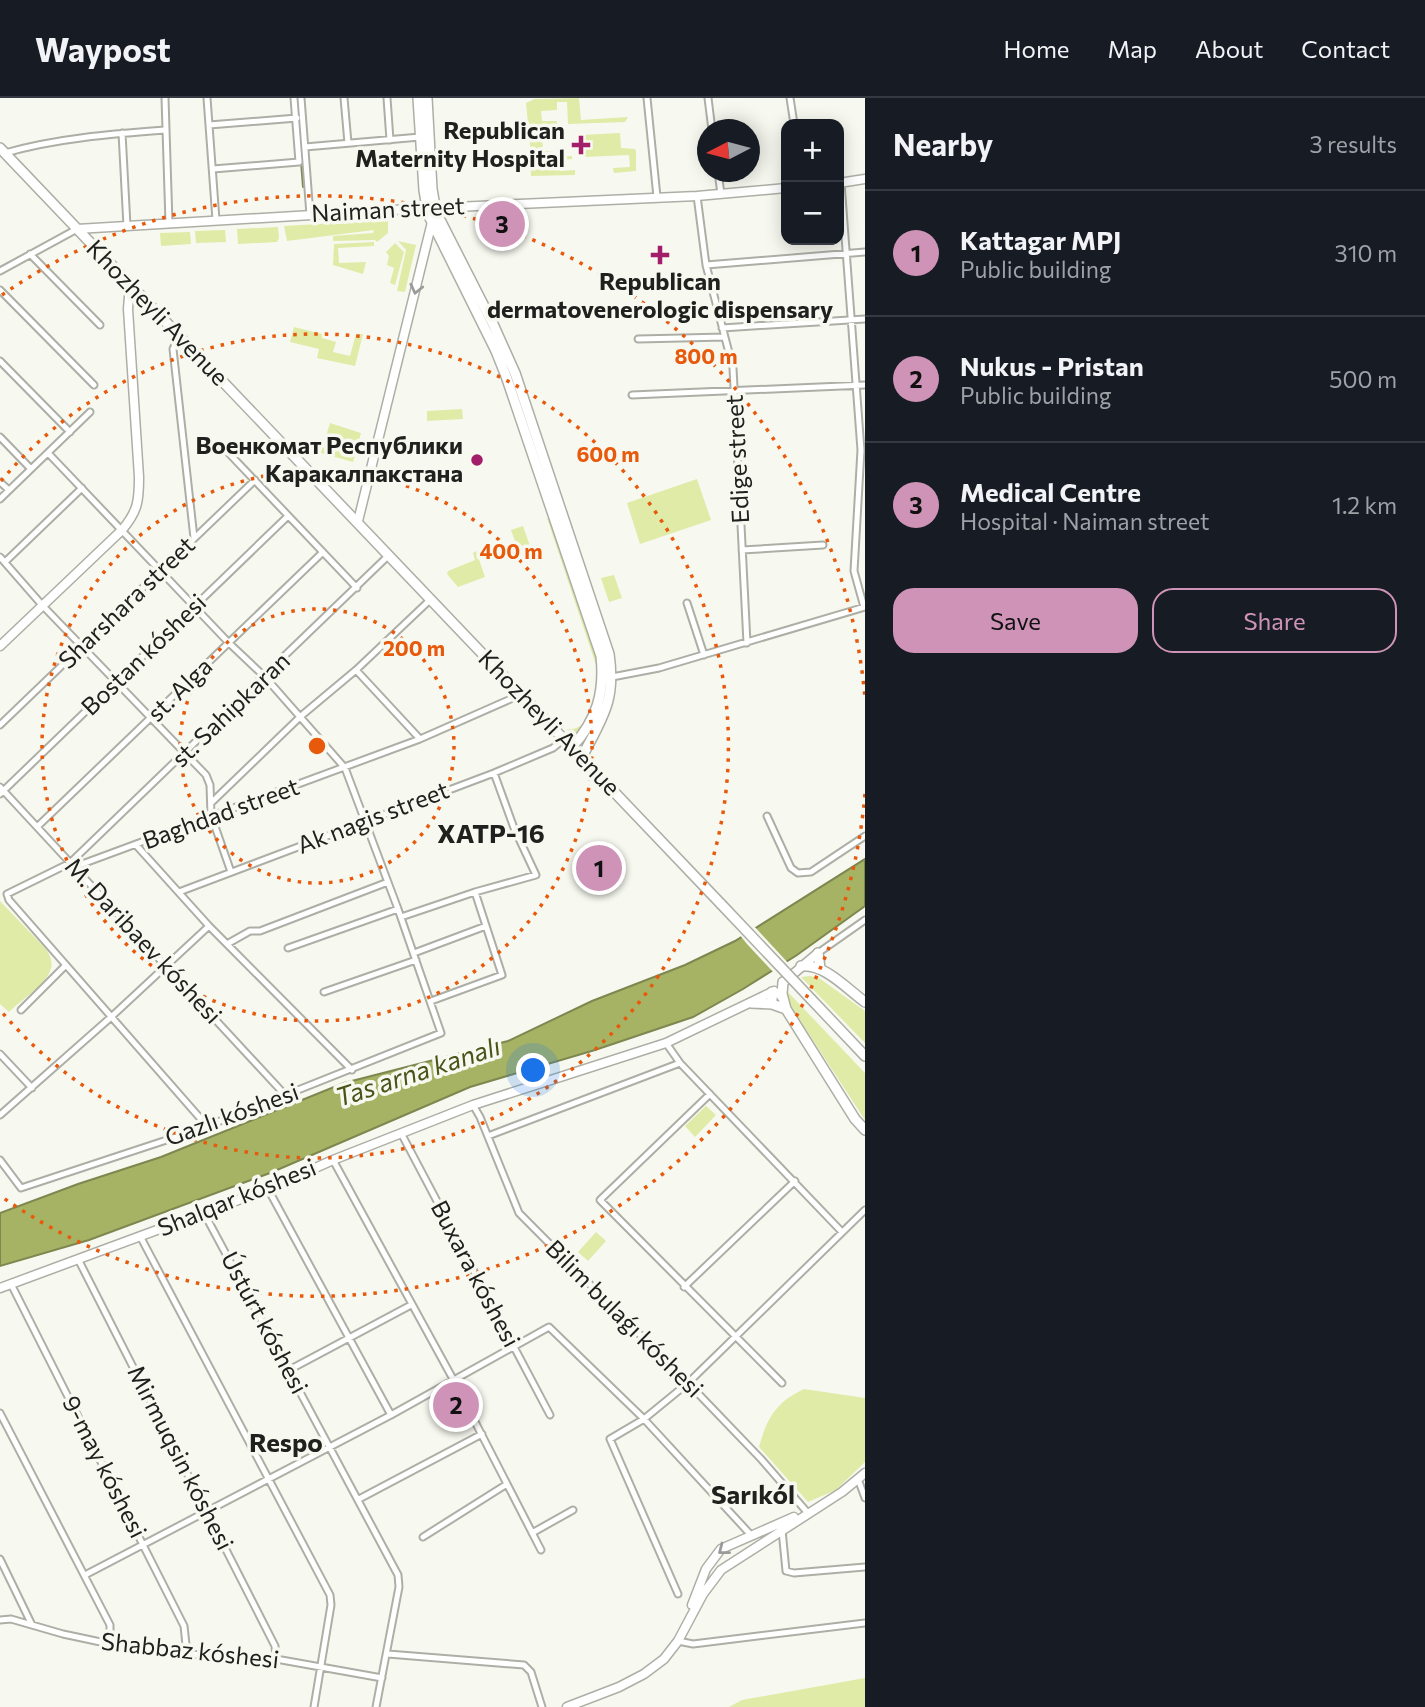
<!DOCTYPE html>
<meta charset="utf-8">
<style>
:root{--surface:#171b24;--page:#20242c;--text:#f1f3f6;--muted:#9ea1a6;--line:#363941;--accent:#ce93b7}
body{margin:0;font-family:Commissioner,sans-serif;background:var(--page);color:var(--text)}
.controls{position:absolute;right:21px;top:21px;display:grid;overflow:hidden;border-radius:14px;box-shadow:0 4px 18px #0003}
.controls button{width:63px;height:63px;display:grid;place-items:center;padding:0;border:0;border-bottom:2px solid var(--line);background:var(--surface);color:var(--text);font:35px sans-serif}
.compass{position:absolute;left:697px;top:21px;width:63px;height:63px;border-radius:50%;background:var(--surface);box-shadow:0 4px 18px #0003;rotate:264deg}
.you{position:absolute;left:534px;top:973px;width:24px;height:24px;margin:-18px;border:5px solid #fff;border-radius:50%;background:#1a73e8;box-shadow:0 0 0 10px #1a73e833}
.badge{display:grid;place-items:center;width:46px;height:46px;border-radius:50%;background:var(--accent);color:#111;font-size:23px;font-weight:700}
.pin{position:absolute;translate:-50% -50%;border:4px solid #fff;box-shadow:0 2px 7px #0006}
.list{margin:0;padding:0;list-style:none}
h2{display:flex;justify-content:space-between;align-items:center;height:91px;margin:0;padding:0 28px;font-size:30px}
h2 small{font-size:23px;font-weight:400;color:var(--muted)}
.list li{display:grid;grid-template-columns:46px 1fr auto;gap:21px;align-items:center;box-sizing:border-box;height:126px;padding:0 28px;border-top:2px solid var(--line)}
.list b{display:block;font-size:26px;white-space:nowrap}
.list p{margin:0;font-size:23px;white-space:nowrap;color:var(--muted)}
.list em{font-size:23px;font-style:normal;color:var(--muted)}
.actions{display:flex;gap:14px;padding:21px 28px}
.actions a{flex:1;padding:16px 0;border:2px solid var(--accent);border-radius:21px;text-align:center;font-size:24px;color:var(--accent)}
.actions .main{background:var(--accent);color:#111}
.map{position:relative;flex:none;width:865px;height:1609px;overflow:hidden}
header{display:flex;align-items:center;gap:42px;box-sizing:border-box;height:98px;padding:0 35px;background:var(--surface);border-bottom:2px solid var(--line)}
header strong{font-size:33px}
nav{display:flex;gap:38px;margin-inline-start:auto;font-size:24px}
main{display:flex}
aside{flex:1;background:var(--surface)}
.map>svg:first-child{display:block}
.green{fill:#dfeba6}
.water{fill:#a7b364;stroke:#7e874f;stroke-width:2}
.pier{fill:#f7f9f0}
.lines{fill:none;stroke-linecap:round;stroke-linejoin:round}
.stream{stroke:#7e874f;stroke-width:2}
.street-casing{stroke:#adafa6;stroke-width:9}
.secondary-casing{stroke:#adafa6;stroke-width:11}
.primary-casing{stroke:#adafa6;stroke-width:12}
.street{stroke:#fff;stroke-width:5}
.secondary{stroke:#fff;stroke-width:8}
.primary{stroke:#fff;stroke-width:9}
.primary-bridge-casing{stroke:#adafa6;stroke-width:12;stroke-linecap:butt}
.primary-bridge{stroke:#fff;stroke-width:9}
.oneway{stroke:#9b9b9a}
.ring{fill:none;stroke:#e8590c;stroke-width:3.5;stroke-dasharray:3.5 7}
.poi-dot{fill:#a31e6a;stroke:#f7f9f0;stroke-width:2.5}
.labels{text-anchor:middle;stroke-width:7;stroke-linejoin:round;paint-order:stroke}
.poi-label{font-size:24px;font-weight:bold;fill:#20211e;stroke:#f7f9f0;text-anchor:end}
.street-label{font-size:24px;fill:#20211e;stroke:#f7f9f0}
.neighbourhood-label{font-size:26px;font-weight:bold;fill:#20211e;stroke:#f7f9f0}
.water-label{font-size:26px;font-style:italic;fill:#4a5218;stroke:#f7f9f0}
.centre{fill:#e8590c;stroke:#f7f9f0;stroke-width:3.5}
.ring-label{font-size:21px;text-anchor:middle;font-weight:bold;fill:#e8590c;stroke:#f7f9f0;stroke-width:7;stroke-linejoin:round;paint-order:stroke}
</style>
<header>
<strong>Waypost</strong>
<nav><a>Home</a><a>Map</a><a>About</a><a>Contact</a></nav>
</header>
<main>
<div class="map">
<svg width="865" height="1609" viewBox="0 0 865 1609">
<rect width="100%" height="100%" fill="#f7f9f0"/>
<!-- green -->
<path class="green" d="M579,0L581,22L628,19L625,24L568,26L567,4H557V12L541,13L542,23H557V27L530,29L531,39L542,38L543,53H554L531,56L526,5L534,1Z
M620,35L621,50L635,51L636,53V73L614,75L613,70L630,69L629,57L584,59L582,37Z
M572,58V61L560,62V73L575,72V77L531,78L530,61L531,60Z
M388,122V135L377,144L375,142L333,143V138L373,135L374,132L287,143L284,128Z
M278,129L279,140L277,144L238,146L237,131Z
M225,132L226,144L196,145L195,133Z
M190,134L191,146L161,148L160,135Z
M398,143L416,147L405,194L397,193L406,152Z
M374,144V148L338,150L339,165L366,164L363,176L333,167L334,146Z
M395,145L404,154L395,187L390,185L394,170L387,167L389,158L386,154Z
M294,229L322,236V240L336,244L333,254L350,258L356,236H363L355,268L317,260L319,251L290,244Z
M462,311L463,321L427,323V313Z
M330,325L361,335L353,364L321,355Z
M697,381L711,422L640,446L627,405Z
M547,420L551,422L597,559L598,591L591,618L580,633L574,635L566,631C596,635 596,588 596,567Z
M523,428L531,451L519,455L511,432Z
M476,453L485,479L458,489L447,476L448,473L475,462L473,455Z
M614,477L622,500L609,504L601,480Z
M0,803L46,851C50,858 54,865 50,873C46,886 19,904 9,914L0,906Z
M810,878L819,880L865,913V945L801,879Z
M786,892L865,975V1022L790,907Z
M706,1008L716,1017L695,1039L685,1028Z
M596,1134L606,1143L588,1163L578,1154Z
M804,1291L865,1300V1364L836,1392L808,1404L759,1349C767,1320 776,1304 804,1291Z
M865,1580V1609H729L742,1602Z"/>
<!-- water -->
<path class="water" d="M865,761V808L797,857L743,891L693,919L595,952L470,989L270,1075L89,1142L0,1168V1115L78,1086L161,1059L344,985L508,943L592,903L685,867L735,843Z"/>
<!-- pier -->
<path class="pier" d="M753,827L789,866L774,875L747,846L739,836Z"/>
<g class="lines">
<!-- stream -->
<path class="stream" d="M297,0V9
M301,63L303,89"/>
<!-- street casing -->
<g class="street-casing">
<path id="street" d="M165,0L169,125
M207,0L216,122
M301,0L310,117
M344,0L348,45
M387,0L390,42
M647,0L657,99
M708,0L712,32
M790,0L794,26
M209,27L297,20
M122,35L127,128
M305,49L420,39
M5,55C57,40 112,36 166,32
M213,71L299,64L294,0
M718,74L721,96
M841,85L861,352L854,473L864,509
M697,98L706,167L733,270L747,545
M30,156L100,227
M706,167L865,154
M0,173L77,131
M0,192L94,287
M722,230L865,221
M179,238L173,251L194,440
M638,241L725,239
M0,263L70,334
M632,297L865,287
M0,339L31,371
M221,347L357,490
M0,384L9,392
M0,401L90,314
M742,452L823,447
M0,459L42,507L206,677L210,687L211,717L231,774
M5,464L82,390
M687,505L704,557
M356,572L420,641
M612,579L659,570L865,509
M0,627L255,382
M0,689L286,998
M0,696L288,418
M211,705L301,618L356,572L431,501
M767,718L791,770L798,775L811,774L865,738
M37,729L323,454
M136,747L209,828L352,972
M74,769L420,641L522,596
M179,794L494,675L553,650L564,641
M401,819L475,794L536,777L514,730L494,675
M227,846L250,833H260L388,784
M288,850L398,811
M414,855L486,828
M818,855L865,822
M324,894L416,862
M431,903L502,877L475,794
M21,912L65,868
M666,945L680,965L842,1134
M0,956L32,990
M710,996L600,1102L782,1285
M473,1007L480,1019L519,1115L688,1285L761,1361L807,1414
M0,1017L110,920L209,828
M207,1028L9,802L7,796L70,765L389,457
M401,1035L550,1317
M488,1038L680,965
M0,1062L21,1090L200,1031L441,935L398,811L345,670L265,579L229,545L48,355
M333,1062L453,1281L541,1452
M268,1091L391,1317
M204,1115L398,1477L399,1489L376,1609
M140,1138L330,1497L331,1507L314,1609
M78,1161L275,1548L276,1561
M11,1186L184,1528L187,1556
M684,1189L795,1083
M289,1272L411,1207
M0,1315L110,1527V1546
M858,1381L865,1400
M359,1401L482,1336
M782,1432L786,1473L794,1475L865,1469
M532,1435L573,1412
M423,1439L507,1386
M0,1461L32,1527
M85,1477L391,1317L549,1229L644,1321L750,1436
M678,1496L610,1341L644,1321L688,1285L865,1112
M0,1522L11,1521L63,1536L110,1546L187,1556L276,1561L382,1580
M678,1543L693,1546L865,1525
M388,1556L524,1567L531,1574L542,1609"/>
</g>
<!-- secondary casing -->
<g class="secondary-casing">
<path id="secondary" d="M839,85L865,81
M77,131L411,111L697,98L786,90
M358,423L432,124
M0,548L122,432C138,413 139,403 139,379L128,211L130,186
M786,882L818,855
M0,1190L268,1091L333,1062L473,1007L666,945L774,893
M692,1507L706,1471L721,1451L794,1419
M567,1609L619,1589L644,1576L664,1561L678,1543L703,1496L721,1472L842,1394L865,1375"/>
</g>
<!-- primary casing -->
<g class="primary-casing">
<path id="primary" d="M418,0L424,92L428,116L496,253L506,278L601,558C605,594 597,622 572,649
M427,0L432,91L436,114L493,226L515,275L609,556C616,603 602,620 582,659
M0,50L721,806
M818,855L820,870
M801,868C824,865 847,891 865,904
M783,884L782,896L786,911L855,1021L865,1032
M811,901L865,958
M751,905L772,906L786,911
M772,906V894L780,896L783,900"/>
</g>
<!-- street -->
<use href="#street" class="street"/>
<!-- secondary -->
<use href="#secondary" class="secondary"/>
<!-- primary -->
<use href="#primary" class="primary"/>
<!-- primary-bridge casing -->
<g class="primary-bridge-casing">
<path id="primary-bridge" d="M721,806L811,901"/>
</g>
<!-- primary-bridge -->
<use href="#primary-bridge" class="primary-bridge"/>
</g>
<!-- one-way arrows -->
<defs><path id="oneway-chevron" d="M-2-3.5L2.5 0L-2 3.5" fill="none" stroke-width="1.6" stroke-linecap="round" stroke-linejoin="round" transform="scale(1.75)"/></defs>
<g class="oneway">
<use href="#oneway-chevron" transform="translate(416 191) rotate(103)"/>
<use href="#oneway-chevron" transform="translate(723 1452) rotate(142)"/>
</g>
<!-- distance rings -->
<g class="ring">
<circle cx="317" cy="648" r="137"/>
<circle cx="317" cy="648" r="275"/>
<path d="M1 383A412 412 0 1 1 1 913"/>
<path d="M865 696A550 550 0 0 1 2 1099M2 197A550 550 0 0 1 865 600"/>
</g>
<!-- markers -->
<g class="poi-dot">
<path d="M577.5 36.5h7v7h7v7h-7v7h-7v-7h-7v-7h7z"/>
<path d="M656.5 146.5h7v7h7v7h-7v7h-7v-7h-7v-7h7z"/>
<circle cx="477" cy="362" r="7"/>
</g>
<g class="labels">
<!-- poi labels -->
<g class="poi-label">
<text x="565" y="41">Republican<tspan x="565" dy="28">Maternity Hospital</tspan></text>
<text x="660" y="192" text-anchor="middle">Republican<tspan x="660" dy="28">dermatovenerologic dispensary</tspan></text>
<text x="463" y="356">Военкомат Республики<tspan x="463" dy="28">Каракалпакстана</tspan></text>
</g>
<!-- street labels -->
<g class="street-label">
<text transform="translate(388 112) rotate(-3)" y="8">Naiman street</text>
<text transform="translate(157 215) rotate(46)" y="8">Khozheyli Avenue</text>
<text transform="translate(738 361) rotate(-93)" y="8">Edige street</text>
<text transform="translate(127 505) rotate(-44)" y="8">Sharshara street</text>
<text transform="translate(144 557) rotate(-44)" y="8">Bostan kóshesi</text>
<text transform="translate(180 592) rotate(-44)" y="8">st. Alga</text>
<text transform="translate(231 612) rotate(-44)" y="8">st. Sahipkaran</text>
<text transform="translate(549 625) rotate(46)" y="8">Khozheyli Avenue</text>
<text transform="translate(221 716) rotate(-20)" y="8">Baghdad street</text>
<text transform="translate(373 720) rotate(-21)" y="8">Ak nagis street</text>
<text transform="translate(143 843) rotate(47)" y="8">M. Daribaev kóshesi</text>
<text transform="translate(232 1017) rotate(-20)" y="8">Gazlı kóshesi</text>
<text transform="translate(237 1100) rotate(-22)" y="8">Shalqar kóshesi</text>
<text transform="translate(475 1176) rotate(62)" y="8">Buxara kóshesi</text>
<text transform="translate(624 1221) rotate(45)" y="8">Bilim bulaǵı kóshesi</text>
<text transform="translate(264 1225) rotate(62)" y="8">Ústúrt kóshesi</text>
<text transform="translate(180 1360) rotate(63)" y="8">Mirmuqsin kóshesi</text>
<text transform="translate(104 1369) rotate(63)" y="8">9-may kóshesi</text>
<text transform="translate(190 1553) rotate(6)" y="8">Shabbaz kóshesi</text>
</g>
<!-- neighbourhood labels -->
<g class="neighbourhood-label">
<text x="491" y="745">XATP-16</text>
<text x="286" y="1354">Respo</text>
<text x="753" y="1406">Sarıkól</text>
</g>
<!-- water labels -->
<g class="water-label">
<text transform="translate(418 974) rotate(-18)" y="9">Tas arna kanalı</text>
</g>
</g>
<circle cx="317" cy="648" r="10" class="centre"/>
<g class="ring-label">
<text x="706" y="266">800 m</text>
<text x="608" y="364">600 m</text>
<text x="511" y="461">400 m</text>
<text x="414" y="558">200 m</text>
</g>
</svg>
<div class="controls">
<button>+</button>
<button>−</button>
</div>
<svg class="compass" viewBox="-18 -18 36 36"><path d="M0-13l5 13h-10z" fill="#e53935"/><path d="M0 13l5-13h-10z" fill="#9ea1a6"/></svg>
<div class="you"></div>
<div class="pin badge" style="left:599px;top:770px">1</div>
<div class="pin badge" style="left:456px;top:1307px">2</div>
<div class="pin badge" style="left:502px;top:126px">3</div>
</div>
<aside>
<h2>Nearby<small>3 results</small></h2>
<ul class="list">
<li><span class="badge">1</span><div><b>Kattagar MPJ</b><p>Public building</p></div><em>310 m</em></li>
<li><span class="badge">2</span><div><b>Nukus - Pristan</b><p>Public building</p></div><em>500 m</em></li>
<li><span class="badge">3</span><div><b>Medical Centre</b><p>Hospital · Naiman street</p></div><em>1.2 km</em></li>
</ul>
<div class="actions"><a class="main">Save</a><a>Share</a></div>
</aside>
</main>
